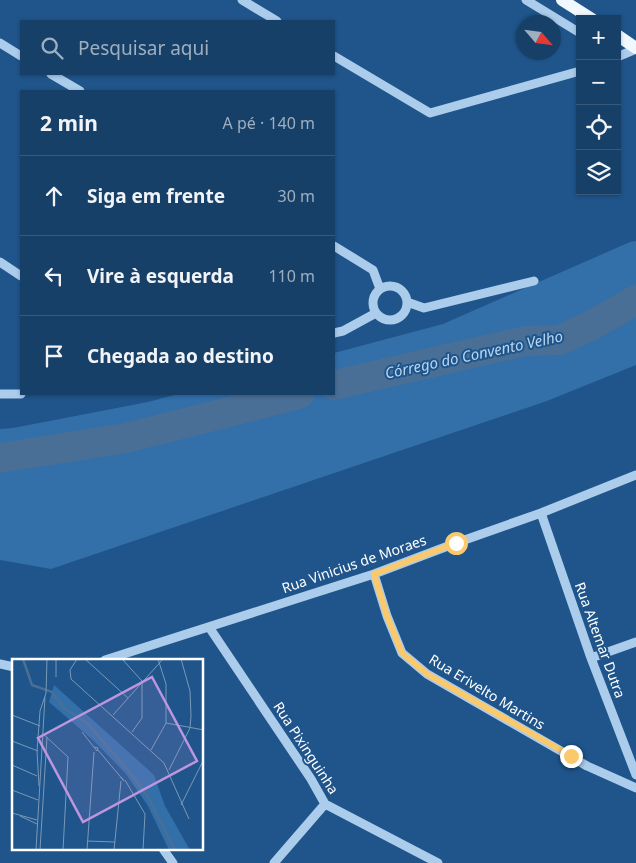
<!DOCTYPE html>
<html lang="pt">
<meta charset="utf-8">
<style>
:root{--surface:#174068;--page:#20476e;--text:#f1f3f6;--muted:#9eafc0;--line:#36597c}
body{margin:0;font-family:"Noto Sans",sans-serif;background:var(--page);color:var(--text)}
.controls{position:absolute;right:15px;top:15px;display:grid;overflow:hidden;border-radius:0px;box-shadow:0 1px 4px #0004}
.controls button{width:45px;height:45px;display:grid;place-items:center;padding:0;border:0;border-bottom:1px solid var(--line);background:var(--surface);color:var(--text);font:25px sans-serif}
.compass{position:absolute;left:516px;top:15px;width:45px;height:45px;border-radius:50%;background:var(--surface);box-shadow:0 1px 4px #0004;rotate:118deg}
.stop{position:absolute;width:15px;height:15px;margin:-11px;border:4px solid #f9c96c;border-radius:50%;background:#fff}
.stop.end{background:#f9c96c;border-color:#fff;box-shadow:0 1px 5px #0008}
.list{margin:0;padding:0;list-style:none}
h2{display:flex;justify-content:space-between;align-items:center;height:65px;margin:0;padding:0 20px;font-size:21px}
h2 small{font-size:16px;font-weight:400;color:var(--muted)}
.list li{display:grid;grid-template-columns:32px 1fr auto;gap:15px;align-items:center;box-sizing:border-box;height:80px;padding:0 20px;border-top:1px solid var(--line)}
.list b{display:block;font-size:19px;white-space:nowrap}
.list em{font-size:16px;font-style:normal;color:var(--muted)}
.icon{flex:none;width:28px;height:28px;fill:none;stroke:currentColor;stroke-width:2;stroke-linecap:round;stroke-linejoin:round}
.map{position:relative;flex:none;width:636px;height:863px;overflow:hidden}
.search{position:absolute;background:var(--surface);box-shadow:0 1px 4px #0004;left:20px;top:20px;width:315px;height:55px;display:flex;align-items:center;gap:12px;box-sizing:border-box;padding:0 18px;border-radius:0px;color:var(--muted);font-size:19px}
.panel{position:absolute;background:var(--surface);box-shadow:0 1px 4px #0004;left:20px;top:90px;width:315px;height:305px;border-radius:0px}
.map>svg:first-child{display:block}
.green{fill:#336fa9}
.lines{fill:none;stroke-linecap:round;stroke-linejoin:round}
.river{stroke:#496f96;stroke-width:30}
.minor{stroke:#acccec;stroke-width:9}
.major{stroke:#f1f7fe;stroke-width:12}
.route{stroke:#f9c96c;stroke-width:6}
.labels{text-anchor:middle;stroke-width:4;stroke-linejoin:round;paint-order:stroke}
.street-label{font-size:14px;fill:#fff;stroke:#1f558b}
.water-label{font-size:15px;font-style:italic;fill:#b8d6f3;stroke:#1f558b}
.inset-river{fill:none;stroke:#496f96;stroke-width:2.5}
.inset-road{fill:none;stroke:#7999b9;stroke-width:1}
.view{fill:#bd96df;fill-opacity:0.15;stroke:#bd96df;stroke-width:2.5}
.inset-edge{fill:none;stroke:#fff;stroke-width:2.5}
</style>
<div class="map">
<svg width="636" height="863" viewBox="0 0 636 863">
<rect width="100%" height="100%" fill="#1f558b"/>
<!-- green -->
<path class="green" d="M636,241V365L547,401L51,569L0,560V429L13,428L148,402L178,394H334V353L443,324L630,242Z"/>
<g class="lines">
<!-- river -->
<path class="river" d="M334,385L525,341L560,340L594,324L636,300
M0,458L126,438L299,394"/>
<!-- minor -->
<path class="minor" d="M242,0L277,21
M526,0L580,33
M0,43L21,56
M334,56L430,113L580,71
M617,57L636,49
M51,74L80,91
M334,246L373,270L380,289
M0,262L21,276
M373 303a17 17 0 1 1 34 0a17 17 0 1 1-34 0Z
M407,302L424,308L534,281
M334,333L343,331L376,313
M0,394H21
M541,513L591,658L636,775
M374,574L387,616L402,653L427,674L587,766L636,788
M209,627L311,779L325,804L438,863
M591,658L636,642
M105,660L374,574L456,543L541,513L636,475
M0,664L14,667
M163,849L173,863
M274,863L325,804"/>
<!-- major -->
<path class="major" d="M562,0L592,19
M617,35L636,48"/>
</g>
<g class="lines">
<!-- route -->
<path class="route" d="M456,543L374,574L387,616L402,653L427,674L571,756"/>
</g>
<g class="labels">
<!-- street labels -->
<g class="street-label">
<text transform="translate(354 564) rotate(-19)" y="5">Rua Vinicius de Moraes</text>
<text transform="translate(600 640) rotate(70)" y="5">Rua Altemar Dutra</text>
<text transform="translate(487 692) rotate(31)" y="5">Rua Erivelto Martins</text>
<text transform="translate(306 748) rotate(57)" y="5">Rua Pixinguinha</text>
</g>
<!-- water labels -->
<g class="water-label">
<text transform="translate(474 355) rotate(-12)" y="5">Córrego do Convento Velho</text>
</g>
</g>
<!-- overview -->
<g transform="translate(12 659)">
<rect width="191" height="191" fill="#1f558b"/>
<path d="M42,26L142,116L153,147L178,191H157L136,147L114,115L82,82L37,43Z" fill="#336fa9"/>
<path class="inset-river" d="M11,0L20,26L40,33L52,49L76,65L120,116L137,140L163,191"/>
<path class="inset-road" d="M65,0L58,11L59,20L152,104L177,160M73,0L116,39M110,0L130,22V59L120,73M44,18V0M0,56L28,67M101,56L151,0M154,64L192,71M70,73L85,92L86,89L82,88M30,74L56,98L51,191M0,82L26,92M86,91L112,122L109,118M139,91L154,64V25L146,0M0,106L25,117M157,111L178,69L179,57L178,32L169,0M113,121L133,155L131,191M27,127L25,92L28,52L34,34L35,0M0,131L26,141M169,146L192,100M0,154L25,161M8,157L25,165M75,182L103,183M24,191L33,38M28,191L35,78M75,191L82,93M102,191L109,122"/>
<path class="view" d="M140,18L185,102L71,163L26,79Z"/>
<rect width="191" height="191" class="inset-edge"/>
</g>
</svg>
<div class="controls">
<button>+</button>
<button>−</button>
<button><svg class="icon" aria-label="locate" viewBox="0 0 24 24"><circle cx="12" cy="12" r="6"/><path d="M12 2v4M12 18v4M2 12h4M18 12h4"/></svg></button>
<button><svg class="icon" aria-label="layers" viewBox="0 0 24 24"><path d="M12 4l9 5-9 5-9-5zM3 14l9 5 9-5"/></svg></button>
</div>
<svg class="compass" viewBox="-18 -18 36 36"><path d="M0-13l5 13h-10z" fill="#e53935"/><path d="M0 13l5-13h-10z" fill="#9eafc0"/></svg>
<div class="stop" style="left:456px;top:543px"></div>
<div class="stop end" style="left:571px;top:756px"></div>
<div class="search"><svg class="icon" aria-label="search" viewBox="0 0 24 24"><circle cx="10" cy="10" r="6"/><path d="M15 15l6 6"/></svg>Pesquisar aqui</div>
<section class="panel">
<h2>2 min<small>A pé · 140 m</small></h2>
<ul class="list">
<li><svg class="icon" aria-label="ahead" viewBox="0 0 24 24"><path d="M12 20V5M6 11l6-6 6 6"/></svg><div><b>Siga em frente</b></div><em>30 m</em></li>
<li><svg class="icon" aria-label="left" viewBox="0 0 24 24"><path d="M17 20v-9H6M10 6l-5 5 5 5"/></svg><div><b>Vire à esquerda</b></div><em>110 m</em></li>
<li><svg class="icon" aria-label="arrive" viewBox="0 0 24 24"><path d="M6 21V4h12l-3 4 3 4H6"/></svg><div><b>Chegada ao destino</b></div></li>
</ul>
</section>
</div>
